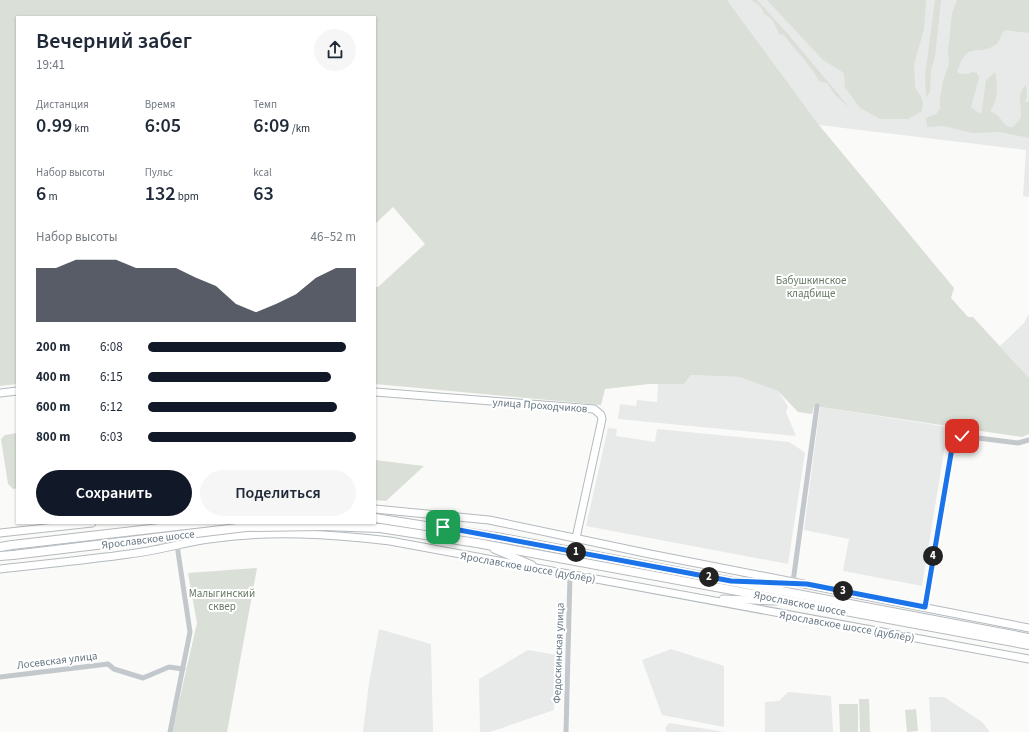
<!DOCTYPE html>
<html lang="ru">
<head>
<meta charset="utf-8">
<style>
	body { margin:0; font-family:"Source Sans 3",sans-serif; background:#f6f6f7; color:#1f2937; height:100vh; display:flex; flex-direction:column; font-size:15px; white-space:nowrap }
	* { box-sizing:border-box; margin:0 }
	p { font-size:13px; color:#747a83 }
	.icon { flex:none; width:22px; height:22px; fill:none; stroke:currentColor; stroke-width:2; stroke-linecap:round; stroke-linejoin:round }
	.map { position:relative; flex:1; overflow:hidden }
	.sheet { position:absolute; left:16px; top:16px; width:360px; height:508px; display:flex; flex-direction:column; background:#fff; border-radius:0px; box-shadow:0 1px 3px #0004 }
	.sheet>* { flex:none }
	.pin { position:absolute; display:grid; place-items:center; width:34px; height:34px; color:#fff; margin:-17px; border-radius:8px; box-shadow:0 2px 6px #0006 }
	.km { position:absolute; width:20px; height:20px; margin:-10px; border-radius:50%; background:#222; color:#fff; font-size:11px; line-height:20px; text-align:center }
	.round { display:grid; place-items:center; flex:none; width:42px; height:42px; border-radius:21px; background:#f6f6f7 }
	.head { display:flex; align-items:center; justify-content:space-between; height:68px; padding:0 20px }
	h1 { font-size:22px; font-weight:600; line-height:30px }
	.stats { display:grid; grid-template-columns:repeat(3,1fr); gap:6px; height:68px; padding:4px 20px }
	.stats div { display:grid; align-content:center }
	.stats b { font-size:20px; font-weight:600 }
	.stats small { font-size:11px; font-weight:400 }
	.stats p { font-size:11px }
	.chart { height:112px; padding:8px 20px }
	.chart p { display:flex; justify-content:space-between }
	.chart svg { width:100%; height:72px; margin-top:4px; fill:#111827; opacity:.7 }
	.action { display:flex; gap:8px; margin-top:auto; padding:8px 20px }
	.action a { flex:1; height:46px; border-radius:24px; background:#111827; color:#fff; font-size:16px; font-weight:600; line-height:46px; text-align:center }
	.action a+a { background:#f6f6f7; color:#1f2937 }
	ul { padding:0 20px; list-style:none; font-size:13px }
	li { display:grid; grid-template-columns:64px 48px 1fr; align-items:center; height:30px }
	li i { height:10px; border-radius:5px; background:#111827 }
	.map>svg:first-child { display:block }
	.built { fill:#e8e9e9 }
	.green { fill:#dadfd7 }
	.lines { fill:none; stroke-linecap:round; stroke-linejoin:round }
	.secondary-casing { stroke:#b3babf; stroke-width:9 }
	.primary-casing { stroke:#b5babe; stroke-width:10 }
	.street { stroke:#c3c8cc; stroke-width:5 }
	.secondary { stroke:#fff; stroke-width:7 }
	.primary { stroke:#fff; stroke-width:8 }
	.primary-bridge-casing { stroke:#b5babe; stroke-width:10; stroke-linecap:butt }
	.primary-bridge { stroke:#fff; stroke-width:8 }
	.route-casing { stroke:#fff; stroke-width:8 }
	.route { stroke:#1a73e8; stroke-width:5 }
	.labels { text-anchor:middle; stroke-width:4; stroke-linejoin:round; paint-order:stroke }
	.park-label { font-size:11px; fill:#687a64; stroke:#fff }
	.street-label { font-size:11px; fill:#657683; stroke:#fff }
</style>
</head>
<body>
<div class="map">
<svg width="1029" height="732" viewBox="0 0 1029 732">
	<rect width="100%" height="100%" fill="#fafaf8"/>
	<g class="built">
		<path d="M727,0H1029V197L1023,196L1026,150L819,125Z"/>
		<path d="M1029,314V378L1000,346L1024,323Z"/>
		<path d="M691,375L739,377L778,391L788,406L786,412L796,436L618,419L620,404L636,406L637,400L657,402L658,384H684Z"/>
		<path d="M820,407L948,427L922,586L843,571L849,539L804,530Z"/>
		<path d="M608,428L617,429L616,436L655,442L657,429L789,442L800,449L805,453L788,564L586,526Z"/>
		<path d="M379,629L431,644L433,732H363L369,683Z"/>
		<path d="M671,649L724,666V727L662,715L642,660Z"/>
		<path d="M528,650L557,655L554,710L490,732H480L479,679Z"/>
		<path d="M788,692L831,696L833,732H765V702L779,701Z"/>
		<path d="M929,697H944L982,722L990,732H931Z"/>
		<path d="M669,723L725,732H667L665,728Z"/>
	</g>
	<g class="green">
		<path d="M0,0H727L819,125L954,288L951,298L968,317H973L1029,378V434L1022,437L814,406L812,414L798,412L778,391L739,377L691,375L684,384H649L605,389L601,405L375,384V287H378L425,244L393,207L375,224V17H17V384L0,386Z"/>
		<path d="M751,0H757L787,33L849,107L836,96L827,83L819,81C810,63 795,51 784,35L779,34C775,26 774,18 764,14C762,5 757,4 751,0Z"/>
		<path d="M767,0H926L924,30L914,64L915,87L921,97L923,103L922,111L908,119H881L860,108L845,87L844,73L823,60Z"/>
		<path d="M935,0H941L935,57L931,69L930,92L926,97L925,77Z"/>
		<path d="M957,0H1029V33L1005,30C1000,34 1000,42 995,45C978,57 967,39 957,72C962,75 966,75 972,72L977,73L979,78L971,107L980,114L982,111L986,80L995,72C998,84 998,101 990,111C992,112 996,114 998,116C1004,122 1003,127 1013,127L1021,118C1022,107 1016,93 1026,85L1027,97L1025,102H1029V138L1000,132L972,133L944,126L927,127L926,118L936,114L940,109V99L943,81L949,64L948,52L952,13Z"/>
		<path d="M17,433V488L13,489L8,484L1,439L5,435Z"/>
		<path d="M375,460L424,466L386,501L375,500Z"/>
		<path d="M257,568L227,732H172L197,623L188,573Z"/>
		<path d="M859,699H869L870,732H860Z"/>
		<path d="M839,704H858V732H840Z"/>
		<path d="M916,709L918,731L907,732L905,710Z"/>
	</g>
	<g class="lines">
		<defs>
			<g id="secondary">
				<path d="M375,392L594,409L601,415L602,419L576,538"/>
				<path d="M0,393L17,391"/>
				<path d="M375,509L489,520L650,554L1029,628"/>
				<path d="M0,533L92,523"/>
				<path d="M494,549L532,565"/>
				<path d="M0,569C43,564 86,560 129,554C156,551 182,543 209,539C269,530 331,534 390,541L1029,659"/>
				<path d="M744,581L779,583"/>
				<path d="M723,599L776,601"/>
			</g>
			<g id="primary">
				<path d="M375,518L502,538L1029,638"/>
				<path d="M324,526L380,528L477,543L1029,645"/>
				<path d="M0,547L12,545"/>
				<path d="M0,556L13,555"/>
			</g>
		</defs>
		<use href="#secondary" class="secondary-casing"/>
		<use href="#primary" class="primary-casing"/>
		<g class="street">
			<path d="M159,548L172,535"/>
			<path d="M793,582L817,406"/>
			<path d="M925,607L953,442L956,437L962,436L1018,443L1029,440"/>
			<path d="M0,677L108,664L114,669L143,678L169,667L183,669"/>
			<path d="M170,732L190,632L177,545L176,524"/>
			<path d="M566,732L570,575"/>
		</g>
		<use href="#secondary" class="secondary"/>
		<use href="#primary" class="primary"/>
		<defs>
			<g id="primary-bridge">
				<path d="M12,545L203,523"/>
				<path d="M13,555L246,527L324,526"/>
			</g>
		</defs>
		<use href="#primary-bridge" class="primary-bridge-casing"/>
		<use href="#primary-bridge" class="primary-bridge"/>
	</g>
	<g class="lines">
		<defs>
			<path id="route" d="M443,527L731,581L807,584L925,607L953,442L956,437L962,436"/>
		</defs>
		<use href="#route" class="route-casing"/>
		<use href="#route" class="route"/>
	</g>
	<g class="labels">
		<g class="park-label">
			<text x="811" y="284">Бабушкинское<tspan x="811" dy="13">кладбище</tspan></text>
			<text x="222" y="597">Малыгинский<tspan x="222" dy="13">сквер</tspan></text>
		</g>
		<g class="street-label">
			<text transform="translate(540 405) rotate(4)" y="4">улица Проходчиков</text>
			<text transform="translate(148 539) rotate(-7)" y="4">Ярославское шоссе</text>
			<text transform="translate(528 567) rotate(10)" y="4">Ярославское шоссе (дублёр)</text>
			<text transform="translate(800 603) rotate(11)" y="4">Ярославское шоссе</text>
			<text transform="translate(847 626) rotate(10)" y="4">Ярославское шоссе (дублёр)</text>
			<text transform="translate(558 653) rotate(-88)" y="4">Федоскинская улица</text>
			<text transform="translate(57 660) rotate(-7)" y="4">Лосевская улица</text>
		</g>
	</g>
</svg>
<div class="pin" style="left:443px;top:527px;background:#1e9e55"><svg class="icon" aria-label="arrive" viewBox="0 0 24 24"><path d="M6 21V4h12l-3 4 3 4H6"/></svg></div>
<div class="pin" style="left:962px;top:436px;background:#d93025"><svg class="icon" aria-label="check" viewBox="0 0 24 24"><path d="M5 12l5 5 9-10"/></svg></div>
<b class="km" style="left:576px;top:552px">1</b>
<b class="km" style="left:709px;top:577px">2</b>
<b class="km" style="left:843px;top:591px">3</b>
<b class="km" style="left:933px;top:556px">4</b>
<section class="sheet">
<div class="head"><div><h1>Вечерний забег</h1><p>19:41</p></div><a class="round"><svg class="icon" aria-label="share" viewBox="0 0 24 24"><path d="M12 15V3M7 8l5-5 5 5M5 13v7h14v-7"/></svg></a></div>
<div class="stats">
<div><p>Дистанция</p><b>0.99<small> km</small></b></div>
<div><p>Время</p><b>6:05</b></div>
<div><p>Темп</p><b>6:09<small> /km</small></b></div>
</div>
<div class="stats">
<div><p>Набор высоты</p><b>6<small> m</small></b></div>
<div><p>Пульс</p><b>132<small> bpm</small></b></div>
<div><p>kcal</p><b>63</b></div>
</div>
<div class="chart"><p><span>Набор высоты</span>46–52 m</p>
<svg viewBox="0 0 160 44" preserveAspectRatio="none"><path d="M0 44V11L10 11L20 6L30 6L40 6L50 11L60 11L70 11L80 17L90 22L100 33L110 38L120 33L130 27L140 17L150 11L160 11V44z"/></svg>
</div>
<ul>
<li><b>200 m</b>6:08<i style="width:95%"></i></li>
<li><b>400 m</b>6:15<i style="width:88%"></i></li>
<li><b>600 m</b>6:12<i style="width:91%"></i></li>
<li><b>800 m</b>6:03<i style="width:100%"></i></li>
</ul>
<div class="action"><a>Сохранить</a><a>Поделиться</a></div>
</section>
</div>
</body>
</html>
